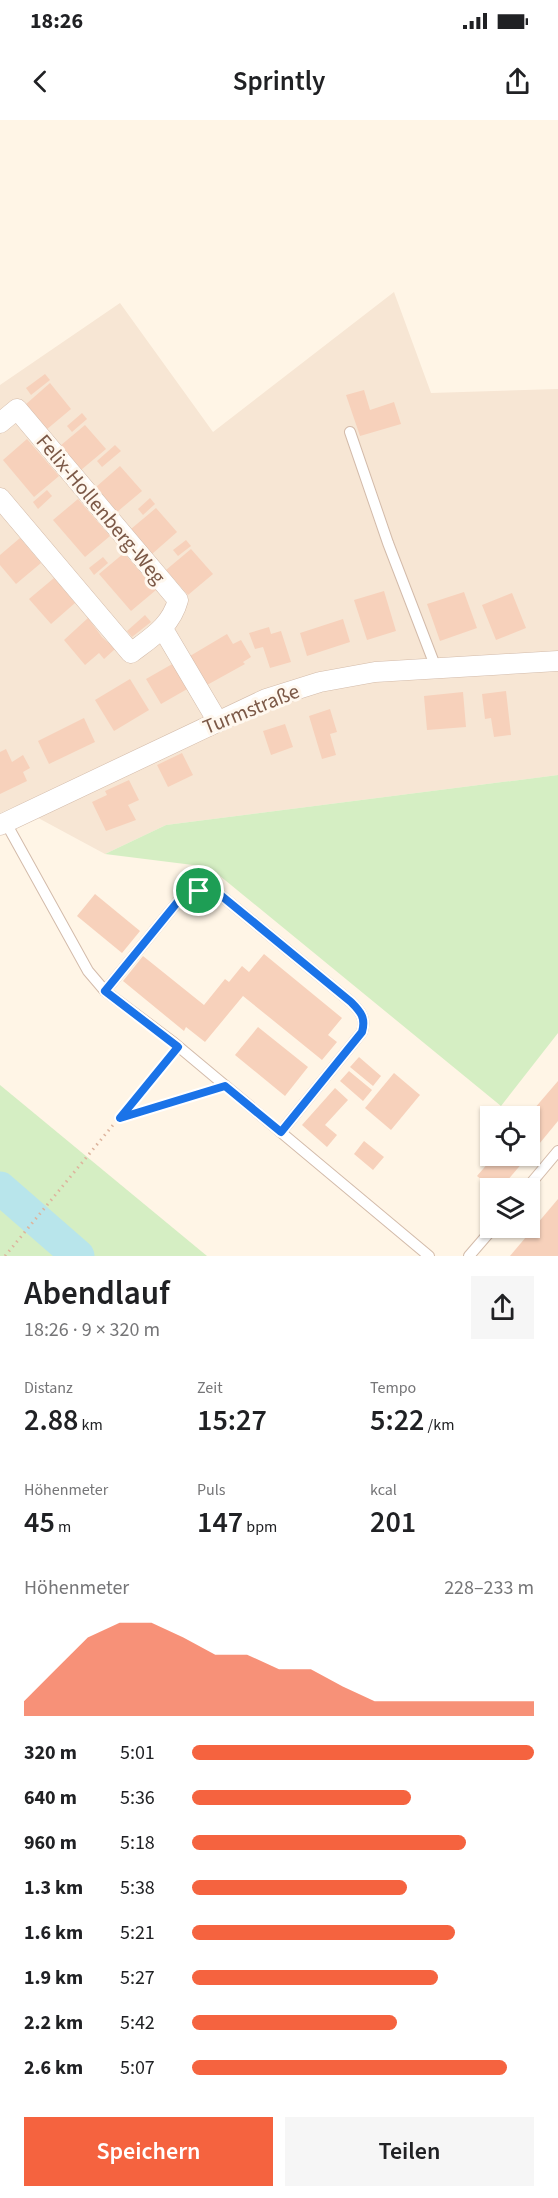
<!DOCTYPE html>
<html lang="de">
<head>
<meta charset="utf-8">
<style>
	body { margin:0; font-family:"Source Sans 3",sans-serif; background:#f6f6f6; color:#202124; height:100vh; display:flex; flex-direction:column; font-size:22px; white-space:nowrap }
	* { box-sizing:border-box; margin:0 }
	p { font-size:20px; color:#757577 }
	.icon { flex:none; width:33px; height:33px; fill:none; stroke:currentColor; stroke-width:2; stroke-linecap:round; stroke-linejoin:round }
	.map { position:relative; height:1136px; overflow:hidden }
	.details { display:flex; flex-direction:column; background:#fff; flex:1 }
	.details>* { flex:none }
	.tools { position:absolute; left:480px; top:986px; display:grid; gap:12px }
	.tools a { display:grid; place-items:center; width:60px; height:60px; border-radius:0px; background:#fff; box-shadow:0 2px 4px #0004; font-size:30px }
	.pin { position:absolute; display:grid; place-items:center; width:51px; height:51px; color:#fff; margin:-26px; border:3px solid #fff; border-radius:50%; box-shadow:0 2px 6px #0007 }
	.round { display:grid; place-items:center; flex:none; width:63px; height:63px; border-radius:0px; background:#f6f6f6 }
	.headline { display:flex; align-items:center; justify-content:space-between; height:102px; padding:0 24px }
	h1 { font-size:33px; font-weight:600; line-height:45px }
	.figures { display:grid; grid-template-columns:repeat(3,1fr); gap:9px; height:102px; padding:6px 24px }
	.figures div { display:grid; align-content:center }
	.figures b { font-size:30px; font-weight:600 }
	.figures small { font-size:16px; font-weight:400 }
	.figures p { font-size:16px }
	.chart { height:168px; padding:12px 24px }
	.chart p { display:flex; justify-content:space-between }
	.chart svg { width:100%; height:108px; margin-top:6px; fill:#f5633f; opacity:.7 }
	.primary-button { display:flex; gap:12px; margin-top:auto; padding:12px 24px }
	.primary-button a { flex:1; height:69px; border-radius:0px; background:#f5633f; color:#fff; font-size:24px; font-weight:600; line-height:69px; text-align:center }
	.primary-button a+a { background:#f6f6f6; color:#202124 }
	ul { padding:0 24px; list-style:none; font-size:20px }
	li { display:grid; grid-template-columns:96px 72px 1fr; align-items:center; height:45px }
	li i { height:15px; border-radius:8px; background:#f5633f }
	.status { display:flex; justify-content:space-between; align-items:center; height:42px; padding:0 30px; background:#fff; direction:ltr }
	.status svg { height:16px; fill:currentColor }
	header { display:flex; justify-content:space-between; align-items:center; height:78px; padding:0 24px; background:#fff; font-size:27px; font-weight:600 }
	.map>svg:first-child { display:block }
	.residential { fill:#f7e6d4 }
	.green { fill:#d5eec3 }
	.lines { fill:none; stroke-linecap:round; stroke-linejoin:round }
	.river { stroke:#b8e5eb; stroke-width:33 }
	.building { fill:#f7d1bb }
	.service-casing { stroke:#d3bbaa; stroke-width:12 }
	.minor-casing { stroke:#d3bbaa; stroke-width:21 }
	.path { stroke:#ddb49d; stroke-width:3; stroke-dasharray:1.5 4.5; stroke-linecap:butt }
	.service { stroke:#fff; stroke-width:10 }
	.minor { stroke:#fff; stroke-width:20 }
	.route-casing { stroke:#fff; stroke-width:12 }
	.route { stroke:#1a73e8; stroke-width:8 }
	.labels { text-anchor:middle; stroke-width:6; stroke-linejoin:round; paint-order:stroke }
	.street-label { font-size:21px; fill:#7c5947; stroke:#fff8ef }
</style>
</head>
<body>
<div class="status"><b>18:26</b><svg viewBox="0 0 49 12"><path d="M0 12V9h3v3zM5 12V6h3v6zM10 12V3h3v9zM15 12V0h3v12zM26 1h20v11H26zM47 4h2v5h-2z"/></svg></div>
<header><svg class="icon" aria-label="back" viewBox="0 0 24 24"><path d="M15 5l-7 7 7 7"/></svg>Sprintly<svg class="icon" aria-label="share" viewBox="0 0 24 24"><path d="M12 15V3M7 8l5-5 5 5M5 13v7h14v-7"/></svg></header>
<div class="map">
<svg width="558" height="1136" viewBox="0 0 558 1136">
	<rect width="100%" height="100%" fill="#fff5e6"/>
	<path class="residential" d="M394,172L431,273L558,269V655L166,705L105,734L16,686L0,693V265L120,183L213,312Z"/>
	<g class="green">
		<path d="M558,655V913L501,986L209,747L105,734L166,705Z"/>
		<path d="M0,965L207,1136H0Z"/>
	</g>
	<g class="lines">
		<path class="river" d="M0,1068L78,1136"/>
	</g>
	<g class="building">
		<path d="M45,254L50,260L31,275L26,268Z"/>
		<path d="M50,263L71,289L46,310L25,285Z"/>
		<path d="M364,270L370,290L394,282L401,304L360,316L346,275Z"/>
		<path d="M82,293L87,299L72,312L67,306Z"/>
		<path d="M85,305L106,329L81,350L60,326Z"/>
		<path d="M27,319L59,356L34,377L3,340Z"/>
		<path d="M115,325L121,331L102,347L97,341Z"/>
		<path d="M120,346L142,371L117,392L96,367Z"/>
		<path d="M47,370L52,376L38,389L33,382Z"/>
		<path d="M150,378L155,384L143,395L138,389Z"/>
		<path d="M78,379L110,416L85,437L53,400Z"/>
		<path d="M156,388L177,412L152,434L131,409Z"/>
		<path d="M20,418L41,443L16,464L0,445V435Z"/>
		<path d="M186,420L191,426L178,436L173,430Z"/>
		<path d="M191,429L213,454L188,475L166,450Z"/>
		<path d="M124,433L156,470L131,491L99,454Z"/>
		<path d="M103,437L108,443L94,455L89,448Z"/>
		<path d="M54,458L75,483L51,504L29,479Z"/>
		<path d="M384,471L396,511L367,520L354,480Z"/>
		<path d="M464,472L477,508L440,521L427,484Z"/>
		<path d="M512,473L526,508L496,520L482,485Z"/>
		<path d="M145,495L151,502L132,517L127,511Z"/>
		<path d="M88,498L102,517L115,529L104,539L99,533L85,545L64,520Z"/>
		<path d="M343,499L350,522L307,536L300,513Z"/>
		<path d="M269,507L271,514L281,511L291,542L270,548L263,527L255,529L249,513Z"/>
		<path d="M227,514L233,524L241,520L251,537L243,542L245,544L207,565L190,536Z"/>
		<path d="M174,543L189,568L161,584L146,559Z"/>
		<path d="M130,559L149,590L114,611L95,580Z"/>
		<path d="M506,571L511,615L494,617L491,598L485,599L482,574Z"/>
		<path d="M463,572L466,607L427,610L424,576Z"/>
		<path d="M330,589L337,612L330,614L336,635L322,639L309,596Z"/>
		<path d="M84,598L95,622L49,644L38,621Z"/>
		<path d="M285,604L293,627L271,635L263,611Z"/>
		<path d="M6,629L12,642L23,635L30,648L23,652L27,661L0,674V632Z"/>
		<path d="M182,633L193,655L168,667L157,645Z"/>
		<path d="M129,660L139,680L128,685L136,700L106,711L92,682L107,675L105,671Z"/>
		<path d="M95,774L140,811L122,833L77,796Z"/>
		<path d="M264,834L342,898L328,915L337,922L322,940L243,876L205,922L186,907L184,911L123,861L143,836L204,885L225,859L229,862L242,846L249,852Z"/>
		<path d="M258,907L308,947L285,976L235,935Z"/>
		<path d="M359,937L381,956L373,966L350,947Z"/>
		<path d="M349,951L372,970L363,981L340,961Z"/>
		<path d="M394,953L420,975L391,1010L365,988Z"/>
		<path d="M558,961V1001L530,1035L528,996Z"/>
		<path d="M335,968L348,980L325,1005L337,1015L327,1027L302,1005Z"/>
		<path d="M364,1021L384,1037L373,1050L354,1034Z"/>
		<path d="M495,1035H529L501,1068H492L477,1056Z"/>
		<path d="M558,1079V1136H510Z"/>
	</g>
	<g class="lines">
		<defs>
			<g id="service">
				<path d="M350,312L388,423L436,548"/>
				<path d="M6,703L88,851L105,871L173,922L429,1136"/>
				<path d="M105,871L180,779C191,771 205,770 218,773L351,882C361,892 366,898 362,912L281,1012"/>
				<path d="M527,1068L558,1031"/>
				<path d="M469,1136L494,1107"/>
			</g>
			<g id="minor">
				<path d="M0,303L17,289L178,480C171,506 152,517 131,533L0,378"/>
				<path d="M163,509L218,602"/>
				<path d="M0,705L266,579L320,562L375,552L558,541"/>
			</g>
		</defs>
		<use href="#service" class="service-casing"/>
		<use href="#minor" class="minor-casing"/>
		<g class="path">
			<path d="M122,998L210,971"/>
			<path d="M5,1136L170,936"/>
		</g>
		<use href="#service" class="service"/>
		<use href="#minor" class="minor"/>
	</g>
	<g class="lines">
		<defs>
			<path id="route" d="M199,771L218,773L351,882C361,892 366,898 362,912L281,1012L225,966L120,998L178,927L105,871L180,779L186,775Z"/>
		</defs>
		<use href="#route" class="route-casing"/>
		<use href="#route" class="route"/>
	</g>
	<g class="labels">
		<g class="street-label">
			<text transform="translate(101 389) rotate(50)" y="7">Felix-Hollenberg-Weg</text>
			<text transform="translate(251 589) rotate(-22)" y="7">Turmstraße</text>
		</g>
	</g>
</svg>
<div class="tools">
<a><svg class="icon" aria-label="locate" viewBox="0 0 24 24"><circle cx="12" cy="12" r="6"/><path d="M12 2v4M12 18v4M2 12h4M18 12h4"/></svg></a>
<a><svg class="icon" aria-label="layers" viewBox="0 0 24 24"><path d="M12 4l9 5-9 5-9-5zM3 14l9 5 9-5"/></svg></a>
</div>
<div class="pin" style="left:199px;top:771px;background:#1e9e55"><svg class="icon" aria-label="arrive" viewBox="0 0 24 24"><path d="M6 21V4h12l-3 4 3 4H6"/></svg></div>
</div>
<section class="details">
<div class="headline"><div><h1>Abendlauf</h1><p>18:26 · 9 × 320 m</p></div><a class="round"><svg class="icon" aria-label="share" viewBox="0 0 24 24"><path d="M12 15V3M7 8l5-5 5 5M5 13v7h14v-7"/></svg></a></div>
<div class="figures">
<div><p>Distanz</p><b>2.88<small> km</small></b></div>
<div><p>Zeit</p><b>15:27</b></div>
<div><p>Tempo</p><b>5:22<small> /km</small></b></div>
</div>
<div class="figures">
<div><p>Höhenmeter</p><b>45<small> m</small></b></div>
<div><p>Puls</p><b>147<small> bpm</small></b></div>
<div><p>kcal</p><b>201</b></div>
</div>
<div class="chart"><p><span>Höhenmeter</span>228–233 m</p>
<svg viewBox="0 0 160 44" preserveAspectRatio="none"><path d="M0 44V38L10 25L20 12L30 6L40 6L50 12L60 19L70 19L80 25L90 25L100 32L110 38L120 38L130 38L140 38L150 38L160 38V44z"/></svg>
</div>
<ul>
<li><b>320 m</b>5:01<i style="width:100%"></i></li>
<li><b>640 m</b>5:36<i style="width:64%"></i></li>
<li><b>960 m</b>5:18<i style="width:80%"></i></li>
<li><b>1.3 km</b>5:38<i style="width:63%"></i></li>
<li><b>1.6 km</b>5:21<i style="width:77%"></i></li>
<li><b>1.9 km</b>5:27<i style="width:72%"></i></li>
<li><b>2.2 km</b>5:42<i style="width:60%"></i></li>
<li><b>2.6 km</b>5:07<i style="width:92%"></i></li>
</ul>
<div class="primary-button"><a>Speichern</a><a>Teilen</a></div>
</section>
</body>
</html>
